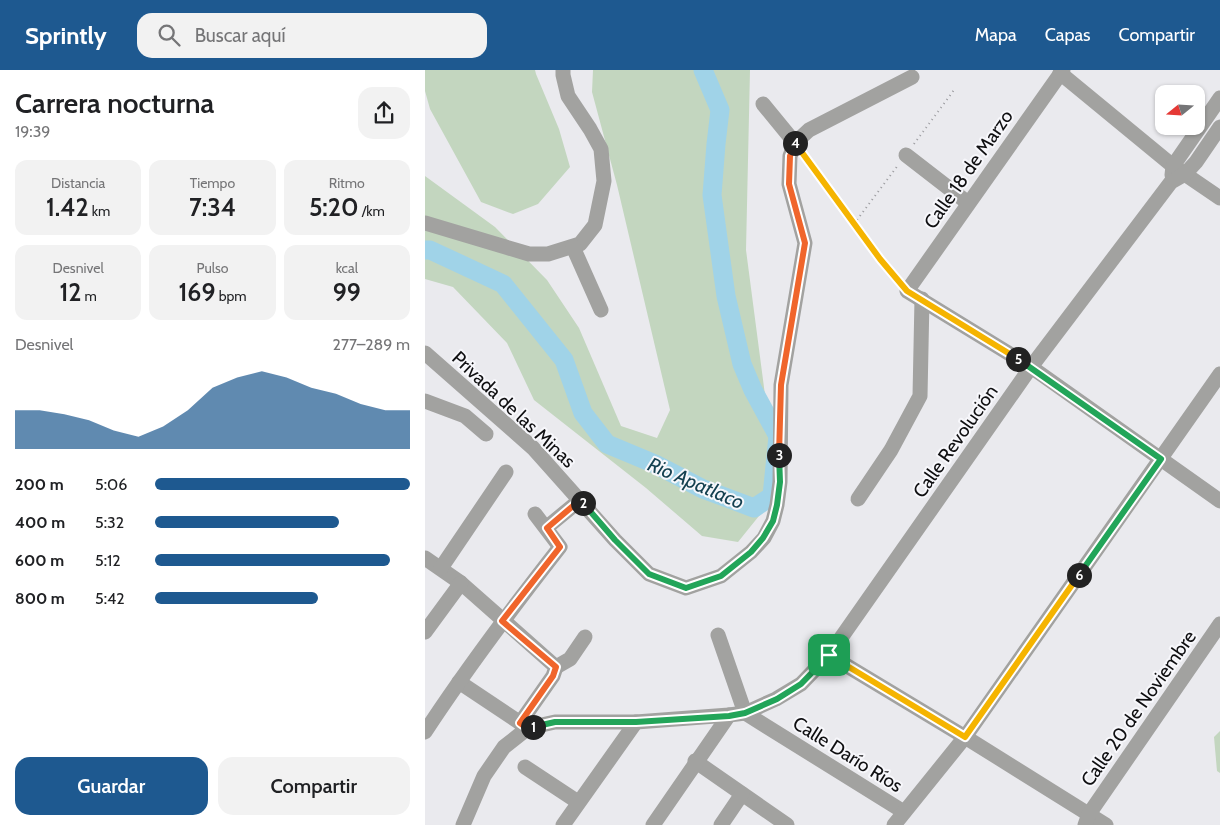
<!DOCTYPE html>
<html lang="es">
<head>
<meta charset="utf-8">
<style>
	body { margin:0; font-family:Cabin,sans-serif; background:#f2f2f2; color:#202124; height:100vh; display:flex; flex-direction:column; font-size:19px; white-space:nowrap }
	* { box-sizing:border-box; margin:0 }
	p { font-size:16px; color:#757577 }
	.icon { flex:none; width:28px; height:28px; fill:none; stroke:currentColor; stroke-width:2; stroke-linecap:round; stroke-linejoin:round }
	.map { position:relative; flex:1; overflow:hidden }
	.sheet { display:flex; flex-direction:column; background:#fff; width:425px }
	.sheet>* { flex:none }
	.needle { width:32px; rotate:252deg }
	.tools { position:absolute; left:730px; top:15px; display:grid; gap:10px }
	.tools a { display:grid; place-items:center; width:50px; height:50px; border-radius:10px; background:#fff; box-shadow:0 1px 4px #0004; font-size:25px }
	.pin { position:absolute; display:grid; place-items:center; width:42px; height:42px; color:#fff; margin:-21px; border-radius:10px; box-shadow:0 2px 8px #0006 }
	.km { position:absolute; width:25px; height:25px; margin:-12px; border-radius:50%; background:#222; color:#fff; font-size:14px; line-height:25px; text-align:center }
	.round { display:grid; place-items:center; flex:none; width:52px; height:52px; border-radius:15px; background:#f2f2f2 }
	.summary { display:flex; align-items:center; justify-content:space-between; height:85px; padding:0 15px }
	h1 { font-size:28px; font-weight:600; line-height:38px }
	.metrics { display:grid; grid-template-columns:repeat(3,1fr); gap:8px; height:85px; padding:5px 15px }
	.metrics div { display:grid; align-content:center; border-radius:12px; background:#f2f2f2; text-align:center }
	.metrics b { font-size:25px; font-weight:600 }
	.metrics small { font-size:14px; font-weight:400 }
	.metrics p { font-size:14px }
	.chart { height:140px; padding:10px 15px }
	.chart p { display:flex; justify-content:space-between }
	.chart svg { width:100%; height:90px; margin-top:5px; fill:#1e5990; opacity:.7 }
	.action { display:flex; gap:10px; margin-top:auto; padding:10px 15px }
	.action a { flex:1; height:58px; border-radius:15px; background:#1e5990; color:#fff; font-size:20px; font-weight:600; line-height:58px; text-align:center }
	.action a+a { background:#f2f2f2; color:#202124 }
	ul { padding:0 15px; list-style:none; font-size:16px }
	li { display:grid; grid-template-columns:80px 60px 1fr; align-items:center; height:38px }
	li i { height:12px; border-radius:6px; background:#1e5990 }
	header { display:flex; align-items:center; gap:30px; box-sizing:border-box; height:70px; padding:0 25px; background:#1e5990; color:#fff }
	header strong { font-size:24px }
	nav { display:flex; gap:28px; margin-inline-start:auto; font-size:18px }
	.search { width:350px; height:45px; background:#f2f2f2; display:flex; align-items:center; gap:12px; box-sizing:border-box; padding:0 18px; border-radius:15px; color:#757577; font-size:19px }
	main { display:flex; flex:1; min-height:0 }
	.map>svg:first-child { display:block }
	.green { fill:#c3d6bf }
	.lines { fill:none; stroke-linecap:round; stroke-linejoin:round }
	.river { stroke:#a0d3e8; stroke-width:19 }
	.path { stroke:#98989c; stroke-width:2; stroke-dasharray:1 4; stroke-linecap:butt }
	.minor { stroke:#a2a2a0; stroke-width:15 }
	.split-1-casing { stroke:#fff; stroke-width:10 }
	.split-2-casing { stroke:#fff; stroke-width:10 }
	.split-3-casing { stroke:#fff; stroke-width:10 }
	.split-4-casing { stroke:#fff; stroke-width:10 }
	.split-5-casing { stroke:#fff; stroke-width:10 }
	.split-6-casing { stroke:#fff; stroke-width:10 }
	.split-7-casing { stroke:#fff; stroke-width:10 }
	.split-1 { stroke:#22a559; stroke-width:6 }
	.split-2 { stroke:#f0652b; stroke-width:6 }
	.split-3 { stroke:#22a559; stroke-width:6 }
	.split-4 { stroke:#f0652b; stroke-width:6 }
	.split-5 { stroke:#f5b400; stroke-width:6 }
	.split-6 { stroke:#22a559; stroke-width:6 }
	.split-7 { stroke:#f5b400; stroke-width:6 }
	.labels { text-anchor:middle; stroke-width:4; stroke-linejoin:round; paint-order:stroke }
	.street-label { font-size:19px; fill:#0f0f11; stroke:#f7f7fb }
	.water-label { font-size:20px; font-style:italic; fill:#144050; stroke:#f7f7fb }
</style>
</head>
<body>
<header>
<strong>Sprintly</strong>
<div class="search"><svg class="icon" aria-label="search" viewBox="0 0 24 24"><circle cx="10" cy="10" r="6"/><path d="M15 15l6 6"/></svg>Buscar aquí</div>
<nav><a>Mapa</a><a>Capas</a><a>Compartir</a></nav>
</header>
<main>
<section class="sheet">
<div class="summary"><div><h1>Carrera nocturna</h1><p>19:39</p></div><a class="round"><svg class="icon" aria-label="share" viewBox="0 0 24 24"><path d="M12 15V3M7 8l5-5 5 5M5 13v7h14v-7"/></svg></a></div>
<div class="metrics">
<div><p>Distancia</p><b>1.42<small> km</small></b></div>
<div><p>Tiempo</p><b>7:34</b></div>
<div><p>Ritmo</p><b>5:20<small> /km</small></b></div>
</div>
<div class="metrics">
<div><p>Desnivel</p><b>12<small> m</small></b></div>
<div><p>Pulso</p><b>169<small> bpm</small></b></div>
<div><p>kcal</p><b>99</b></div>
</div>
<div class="chart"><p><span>Desnivel</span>277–289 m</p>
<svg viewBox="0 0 160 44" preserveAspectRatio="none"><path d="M0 44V25L10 25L20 27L30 30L40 35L50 38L60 33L70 25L80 14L90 9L100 6L110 9L120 14L130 17L140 22L150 25L160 25V44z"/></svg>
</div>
<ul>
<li><b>200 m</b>5:06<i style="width:100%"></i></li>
<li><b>400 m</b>5:32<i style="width:72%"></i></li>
<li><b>600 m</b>5:12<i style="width:92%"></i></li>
<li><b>800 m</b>5:42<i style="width:64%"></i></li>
</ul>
<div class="action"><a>Guardar</a><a>Compartir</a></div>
</section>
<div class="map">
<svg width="795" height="755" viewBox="0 0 795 755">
	<rect width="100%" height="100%" fill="#eaeaee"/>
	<g class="green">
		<path d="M0,0H110L111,4L134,59L145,97L113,134L88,144L56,132L5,39L0,21Z"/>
		<path d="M168,0H325L321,180L340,325L345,378L338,441L313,472L277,466L221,418L109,330L82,273L28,217L0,209V106L70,157L122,210L154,258L196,356L232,368L245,340L192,115L167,22Z"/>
		<path d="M795,661V703L792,701L789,667Z"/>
	</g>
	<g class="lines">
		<path class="river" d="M0,180H5L78,214L139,290L158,343L182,374L230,394L278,419L329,438L347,426L353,366L328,320L317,294L301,226L287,125L291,74L295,40L278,0"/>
		<g class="path">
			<path d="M489,74L529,20"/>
			<path d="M379,85L455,189L474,211"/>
			<path d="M429,154L474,94"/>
		</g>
		<g class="minor">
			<path d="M638,0L482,221L606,297L795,431"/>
			<path d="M635,3L748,96L795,128"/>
			<path d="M338,34L370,73"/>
			<path d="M481,85L543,133"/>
			<path d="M747,105L748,96L795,28"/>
			<path d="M0,153L104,184H123L155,174L170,155L179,111L176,79L165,59L143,26L138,5V0"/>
			<path d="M148,177L176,240"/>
			<path d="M0,283L108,378L190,470L224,504L261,518L296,506L326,482L339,468L348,451L352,435L355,412L356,315L380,173L364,114L365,86L370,73L384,60L487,7"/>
			<path d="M0,331L40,346L61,364"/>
			<path d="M433,429L466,380L495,326L497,229"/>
			<path d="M121,458L155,430"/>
			<path d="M0,488L36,513L131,597L128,606L95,653"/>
			<path d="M16,498L81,402"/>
			<path d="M0,562L36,513"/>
			<path d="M293,565L320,643L479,742"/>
			<path d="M404,585L540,667L681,755"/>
			<path d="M131,597L145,589L160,567"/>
			<path d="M34,612L103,658"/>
			<path d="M0,662C42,598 88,537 135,477L110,444"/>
			<path d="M270,691L362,755"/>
			<path d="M100,697L153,732"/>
			<path d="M38,755L59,706L79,677L103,658L130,652H211L304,645L320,643L351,629L376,614L404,585L606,297L746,112L760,104L771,92L795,57"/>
			<path d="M138,755L211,652"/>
			<path d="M228,755L304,645"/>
			<path d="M296,755L317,724"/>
			<path d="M469,755L540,667L795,304"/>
			<path d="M660,755L664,744L795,554"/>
		</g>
	</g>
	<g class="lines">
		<defs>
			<path id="split-1" d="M108,657L130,652H211L304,646L320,643L352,629L376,614L404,585"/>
			<path id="split-2" d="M108,657L102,658L95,653L128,606L131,597L77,551L135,477L122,458L155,430L158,433"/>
			<path id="split-3" d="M158,433L190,470L224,504L261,518L296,506L326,482L338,468L348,451L352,435L355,412L354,385"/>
			<path id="split-4" d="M354,385L356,315L380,173L364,114L365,86L370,73"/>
			<path id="split-5" d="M370,73L455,189L482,221L593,289"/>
			<path id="split-6" d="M593,289L736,389L654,505"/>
			<path id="split-7" d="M404,585L540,667L654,505"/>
		</defs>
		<use href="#split-1" class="split-1-casing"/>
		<use href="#split-2" class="split-2-casing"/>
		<use href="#split-3" class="split-3-casing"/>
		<use href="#split-4" class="split-4-casing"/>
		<use href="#split-5" class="split-5-casing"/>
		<use href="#split-6" class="split-6-casing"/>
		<use href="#split-7" class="split-7-casing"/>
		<use href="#split-1" class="split-1"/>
		<use href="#split-2" class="split-2"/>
		<use href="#split-3" class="split-3"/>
		<use href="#split-4" class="split-4"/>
		<use href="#split-5" class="split-5"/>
		<use href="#split-6" class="split-6"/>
		<use href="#split-7" class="split-7"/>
	</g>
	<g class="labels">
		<g class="street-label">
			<text transform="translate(543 99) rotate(-55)" y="7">Calle 18 de Marzo</text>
			<text transform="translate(89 339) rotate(43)" y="7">Privada de las Minas</text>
			<text transform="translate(530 371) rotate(-55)" y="7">Calle Revolución</text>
			<text transform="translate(713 638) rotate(-55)" y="7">Calle 20 de Noviembre</text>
			<text transform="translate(423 684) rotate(32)" y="7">Calle Darío Ríos</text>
		</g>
		<g class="water-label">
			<text transform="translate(271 413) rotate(23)" y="7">Rio Apatlaco</text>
		</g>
	</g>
</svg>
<div class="tools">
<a><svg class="needle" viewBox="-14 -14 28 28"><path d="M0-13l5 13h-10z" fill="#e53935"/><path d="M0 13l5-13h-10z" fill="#757577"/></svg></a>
</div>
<div class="pin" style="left:404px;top:585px;background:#1e9e55"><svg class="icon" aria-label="arrive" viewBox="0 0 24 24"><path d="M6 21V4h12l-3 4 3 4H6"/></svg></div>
<b class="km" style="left:108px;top:657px">1</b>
<b class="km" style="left:158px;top:433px">2</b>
<b class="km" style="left:354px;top:385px">3</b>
<b class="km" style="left:370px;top:73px">4</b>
<b class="km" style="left:593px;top:289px">5</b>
<b class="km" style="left:654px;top:505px">6</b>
</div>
</main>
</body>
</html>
